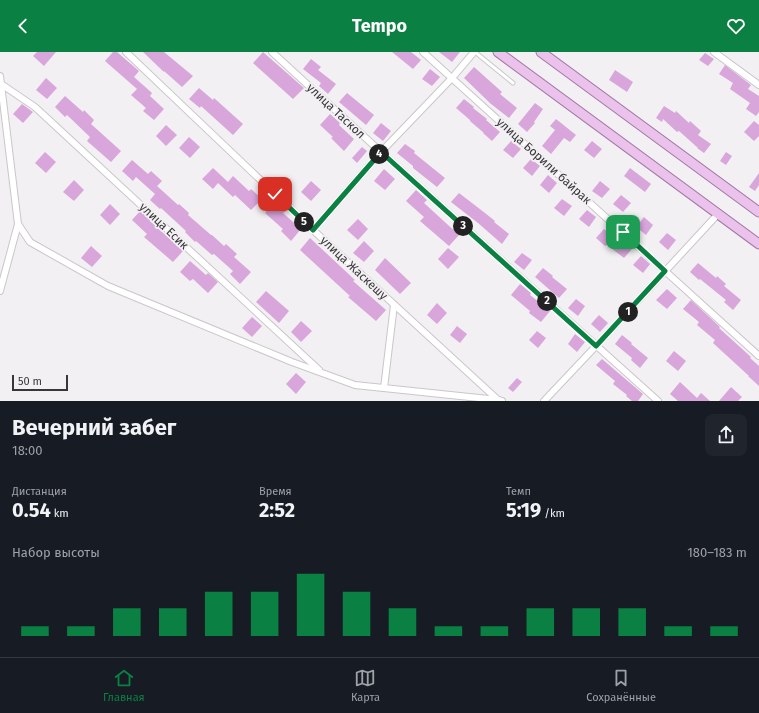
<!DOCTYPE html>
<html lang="ru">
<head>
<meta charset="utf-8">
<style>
	body { margin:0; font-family:"Fira Sans",sans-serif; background:#20242c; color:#f1f3f6; height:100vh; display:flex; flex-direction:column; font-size:15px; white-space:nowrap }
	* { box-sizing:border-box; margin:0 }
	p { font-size:13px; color:#9ea1a6 }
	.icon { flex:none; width:22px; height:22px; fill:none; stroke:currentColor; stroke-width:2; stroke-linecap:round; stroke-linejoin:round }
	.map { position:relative; height:349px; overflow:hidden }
	.side { display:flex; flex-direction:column; background:#171b24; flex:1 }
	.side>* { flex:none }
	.scale { position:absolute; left:12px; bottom:10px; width:56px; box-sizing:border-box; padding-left:4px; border:2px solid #383738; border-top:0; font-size:11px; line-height:14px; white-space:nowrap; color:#383738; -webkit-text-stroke:3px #f3f0f3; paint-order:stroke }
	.pin { position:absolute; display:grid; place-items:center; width:34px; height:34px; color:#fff; margin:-17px; border-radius:8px; box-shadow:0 2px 6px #0006 }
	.km { position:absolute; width:20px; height:20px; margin:-10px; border-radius:50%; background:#222; color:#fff; font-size:11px; line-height:20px; text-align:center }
	.round { display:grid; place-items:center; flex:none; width:42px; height:42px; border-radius:8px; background:#20242c }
	.headline { display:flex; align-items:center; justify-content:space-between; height:68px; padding:0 12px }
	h1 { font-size:22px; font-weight:700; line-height:30px }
	.stats { display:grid; grid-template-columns:repeat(3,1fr); gap:6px; height:68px; padding:4px 12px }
	.stats div { display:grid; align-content:center }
	.stats b { font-size:20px; font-weight:700 }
	.stats small { font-size:11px; font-weight:400 }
	.stats p { font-size:11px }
	.chart { height:112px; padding:8px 12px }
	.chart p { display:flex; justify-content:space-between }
	.chart svg { width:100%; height:72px; margin-top:4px; stroke:#0b8043; stroke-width:6 }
	header { display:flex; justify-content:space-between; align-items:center; height:52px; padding:0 12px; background:#0b8043; color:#fff; font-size:18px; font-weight:700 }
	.tabs { display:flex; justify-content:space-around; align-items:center; height:56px; border-top:1px solid #363941; background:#171b24; font-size:11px; color:#9ea1a6 }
	.tabs a { display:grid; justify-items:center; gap:2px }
	.tabs .selected { color:#0b8043 }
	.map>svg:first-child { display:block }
	.building { fill:#d8a6db }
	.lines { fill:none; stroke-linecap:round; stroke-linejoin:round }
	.service-casing { stroke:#cac7ca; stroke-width:5 }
	.minor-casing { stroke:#cac7ca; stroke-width:8 }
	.primary-casing { stroke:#a377a5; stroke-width:11 }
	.service { stroke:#fff; stroke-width:3 }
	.minor { stroke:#fff; stroke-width:6 }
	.primary { stroke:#eac2ec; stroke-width:9 }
	.route-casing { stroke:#fff; stroke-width:8 }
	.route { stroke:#0b8043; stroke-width:5 }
	.labels { text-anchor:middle; stroke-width:3.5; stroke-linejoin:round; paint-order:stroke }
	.street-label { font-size:12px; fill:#383738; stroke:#f3f0f3 }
</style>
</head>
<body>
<header><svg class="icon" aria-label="back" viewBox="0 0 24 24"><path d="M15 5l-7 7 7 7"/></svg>Tempo<svg class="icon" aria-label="heart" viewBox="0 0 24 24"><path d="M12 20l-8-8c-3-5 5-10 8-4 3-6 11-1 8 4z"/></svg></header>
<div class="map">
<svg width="759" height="349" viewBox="0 0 759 349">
	<rect width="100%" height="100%" fill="#f3f0f3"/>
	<g class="building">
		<path d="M37,0H56L44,14L33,4Z"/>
		<path d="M113,0H117L139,19L134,25L152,41L150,44L164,57L154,68L143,59L146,56L131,43L137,37L105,9Z"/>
		<path d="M143,0H164L193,24L182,35L164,19V20Z"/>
		<path d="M263,0L304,36L293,47L253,11Z"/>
		<path d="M392,0H411L421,8L413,17Z"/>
		<path d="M439,0H460L452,10Z"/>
		<path d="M705,1L714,7L708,14L699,8Z"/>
		<path d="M311,7L321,15L318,18L336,32L328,42L319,34L321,31L303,17Z"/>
		<path d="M725,13L751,33L748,37L759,44V60L756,64L746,57L750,51L730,37L733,31L719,22Z"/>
		<path d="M474,15L502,40L500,42L517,56L509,66L491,52L464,26Z"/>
		<path d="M430,17L440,25L432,34L422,27Z"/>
		<path d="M615,18L633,30L627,40L609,28Z"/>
		<path d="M46,26L57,36L47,47L36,38Z"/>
		<path d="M199,36L213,48L214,46L243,72L233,83L201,54L200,56L189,47Z"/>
		<path d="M347,41L374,63L366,73L339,50Z"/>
		<path d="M65,44L83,60L84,58L94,68L91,72L121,99L111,110L87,89L90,85L67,63L65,65L55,55Z"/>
		<path d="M464,47L474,55L473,56L487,67L486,68L500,80L492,89L483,81H484L470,69V68L456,56Z"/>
		<path d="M535,51L543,57L534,70L535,71L527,80L518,72Z"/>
		<path d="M22,52L33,60L23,71L13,62Z"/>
		<path d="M664,54L675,61L676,59L689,71L690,69L701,79L698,83L711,92L704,101L697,96H698L679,79L677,80L663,67L662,70L656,66Z"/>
		<path d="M330,62L340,71L339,73L354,87L344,99L331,86L333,85L320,73Z"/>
		<path d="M556,67L576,83L570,90L564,86L551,102L542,94L555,78L550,74Z"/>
		<path d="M754,69L759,73V84L754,89L744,80Z"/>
		<path d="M381,71L391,79L383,89L373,81Z"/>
		<path d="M166,73L177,83L166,94L156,84Z"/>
		<path d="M189,85L200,95L190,106L179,96Z"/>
		<path d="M511,89L521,97L513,106L503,98Z"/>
		<path d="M592,89L602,97L594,106L584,98Z"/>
		<path d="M405,92L415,99L414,101L445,126L437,135L413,116V114L397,101Z"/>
		<path d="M362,95L367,99L357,111L352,106Z"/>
		<path d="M45,100L56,110L46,121L35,111Z"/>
		<path d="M726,100L732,104L726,113L720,109Z"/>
		<path d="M531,107L540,114L532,124L523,116Z"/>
		<path d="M132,108L148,122L151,119L162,129L157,134L178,153L179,152L189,161L188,163L211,183H212L224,194L226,192L237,202L234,205L251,220L240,232L230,222L233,219L214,202L212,203L196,189L195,190L185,180L186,179L161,156L160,157L150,148L155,142L136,125L133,129L122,119Z"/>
		<path d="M213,116L228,130L233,124L249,139L251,137L262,147L251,158L235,143L233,145L218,131L213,137L202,127Z"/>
		<path d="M630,116L651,132L645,140L624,124Z"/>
		<path d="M384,117L395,127L385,138L374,129Z"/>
		<path d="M759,121V133L755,139L749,135Z"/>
		<path d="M548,123L557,131L549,141L540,133Z"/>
		<path d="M74,128L84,138L74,149L63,140Z"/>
		<path d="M311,129L321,138L311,149L301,140Z"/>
		<path d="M600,129L610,137L602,146L592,139Z"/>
		<path d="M416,138L427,148L424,151L459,183L449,194L420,169L424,165L406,149Z"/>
		<path d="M459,141L485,161L495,169L494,170L509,182L502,192L478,171L451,150Z"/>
		<path d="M621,143L631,151L623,160L613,152Z"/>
		<path d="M562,147L572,154L564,164L554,156Z"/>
		<path d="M275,149L286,159L283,161L301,177L291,189L281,179L283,177L265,161Z"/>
		<path d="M110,152L120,162L110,173L100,163Z"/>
		<path d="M587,158L596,165L589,175L579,167Z"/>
		<path d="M140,159L151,168L150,169L183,199L173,210L144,185L147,182L132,168Z"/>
		<path d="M644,165L653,173L646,183L636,175Z"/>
		<path d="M358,167L368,177L358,188L347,178Z"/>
		<path d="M604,177L621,191L622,189L632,197L624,206L607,193L605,194L596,186Z"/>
		<path d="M667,181L676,188L668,198L659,190Z"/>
		<path d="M310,186L355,228L353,229L386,258L376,269L348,245L350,244L300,198Z"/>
		<path d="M364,189L374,199L364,210L353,201Z"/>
		<path d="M91,194L102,204L92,215L81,206Z"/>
		<path d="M448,196L459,205L448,217L438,207Z"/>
		<path d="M522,201L532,208L524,218L514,210Z"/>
		<path d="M641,204L650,212L643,221L633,213Z"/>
		<path d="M385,206L411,231L400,242L375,218Z"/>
		<path d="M190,209L206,223L208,221L218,230L208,241L193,227L190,229L180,220Z"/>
		<path d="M698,211L716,226L717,224L726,232L724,234L741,248L733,258L724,250L726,248L700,227L699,228L690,220Z"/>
		<path d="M543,216L553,224L552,225L567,237L559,246L535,225Z"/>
		<path d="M520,232L531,241L530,243L550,259L541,270L529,261L530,259L511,243Z"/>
		<path d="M667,237L677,246L667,257L656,248Z"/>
		<path d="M266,239L289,259L279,271L256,250Z"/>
		<path d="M576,247L585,254L578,264L568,256Z"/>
		<path d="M691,248L720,275L719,276L751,305L750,306L759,314V334L748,324H749L713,291L715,288L697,273L699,270L683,257Z"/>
		<path d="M437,251L447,261L437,272L427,263Z"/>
		<path d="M599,263L608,271L600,280L591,272Z"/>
		<path d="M252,265L262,274L252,285L242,276Z"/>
		<path d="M301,269L312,279L301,290L291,280Z"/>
		<path d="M457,274L467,282L460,291L450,283Z"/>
		<path d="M537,279L546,286L538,296L529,288Z"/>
		<path d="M575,282L585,290L577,300L568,292Z"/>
		<path d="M622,283L632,291L631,292L648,306L640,316L631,308L632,306L615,292Z"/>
		<path d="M674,299L686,309L678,319L666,309Z"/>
		<path d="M602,307L643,342L638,349H632L626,344L627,343L613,332L615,329L596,313Z"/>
		<path d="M296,321L306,330L296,342L286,332Z"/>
		<path d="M517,326L522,330L513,340L508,336Z"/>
		<path d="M680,330L697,346L701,341L710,349H678L670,342Z"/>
		<path d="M731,335L742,345L738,349H719Z"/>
	</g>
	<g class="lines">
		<defs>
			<path id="service" d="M475,0L513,31"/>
			<g id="minor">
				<path d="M126,0L313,178L498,348"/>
				<path d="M272,0L381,100L658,349"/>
				<path d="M423,0L759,304"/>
				<path d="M714,0L759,33"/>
				<path d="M0,24L18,172L30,190L108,234L292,310L355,333L498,348L502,349"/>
				<path d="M1,32L35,55L319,318"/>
				<path d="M313,178L381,100L452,26L474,0"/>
				<path d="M0,239L18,172"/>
				<path d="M384,336L394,253"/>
				<path d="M544,349L596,294L718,162"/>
			</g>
			<g id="primary">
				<path d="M498,0L759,192"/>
				<path d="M541,0L759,160"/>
			</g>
		</defs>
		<use href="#service" class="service-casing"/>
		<use href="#minor" class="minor-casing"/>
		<use href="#primary" class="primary-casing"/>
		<use href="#service" class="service"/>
		<use href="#minor" class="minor"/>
		<use href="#primary" class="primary"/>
	</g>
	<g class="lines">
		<defs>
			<path id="route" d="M275,142L313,178L381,100L596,294L665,219L623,180"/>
		</defs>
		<use href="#route" class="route-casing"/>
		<use href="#route" class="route"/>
	</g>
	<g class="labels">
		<g class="street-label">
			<text transform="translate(336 59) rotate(43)" y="4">улица Таскол</text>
			<text transform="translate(544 109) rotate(42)" y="4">улица Борили байрак</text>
			<text transform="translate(164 174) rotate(43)" y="4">улица Есик</text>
			<text transform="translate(354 216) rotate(43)" y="4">улица Жаскешу</text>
		</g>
	</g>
</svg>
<div class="scale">50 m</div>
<div class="pin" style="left:623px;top:180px;background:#1e9e55"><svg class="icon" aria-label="arrive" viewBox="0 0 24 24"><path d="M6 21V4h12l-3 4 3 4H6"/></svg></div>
<div class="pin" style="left:275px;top:142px;background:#d93025"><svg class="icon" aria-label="check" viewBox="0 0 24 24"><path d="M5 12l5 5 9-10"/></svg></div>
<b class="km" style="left:628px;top:260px">1</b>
<b class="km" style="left:547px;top:249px">2</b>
<b class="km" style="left:463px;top:174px">3</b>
<b class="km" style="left:379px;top:102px">4</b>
<b class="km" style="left:304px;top:170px">5</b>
</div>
<section class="side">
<div class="headline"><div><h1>Вечерний забег</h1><p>18:00</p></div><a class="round"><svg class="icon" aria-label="share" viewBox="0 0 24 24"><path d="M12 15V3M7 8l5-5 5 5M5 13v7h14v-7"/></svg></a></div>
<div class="stats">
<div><p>Дистанция</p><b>0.54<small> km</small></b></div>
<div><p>Время</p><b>2:52</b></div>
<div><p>Темп</p><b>5:19<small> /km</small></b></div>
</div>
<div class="chart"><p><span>Набор высоты</span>180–183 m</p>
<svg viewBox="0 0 160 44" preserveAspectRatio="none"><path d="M5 44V38M15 44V38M25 44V27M35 44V27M45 44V17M55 44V17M65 44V6M75 44V17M85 44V27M95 44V38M105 44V38M115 44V27M125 44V27M135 44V27M145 44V38M155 44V38"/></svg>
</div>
</section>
<nav class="tabs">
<a class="selected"><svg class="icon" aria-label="home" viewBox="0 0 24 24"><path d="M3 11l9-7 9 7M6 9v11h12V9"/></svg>Главная</a>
<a><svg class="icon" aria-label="map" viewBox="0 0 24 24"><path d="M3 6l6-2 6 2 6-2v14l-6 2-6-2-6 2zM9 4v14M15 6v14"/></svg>Карта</a>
<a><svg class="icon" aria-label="saved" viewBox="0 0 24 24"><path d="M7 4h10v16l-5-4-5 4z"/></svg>Сохранённые</a>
</nav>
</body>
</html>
